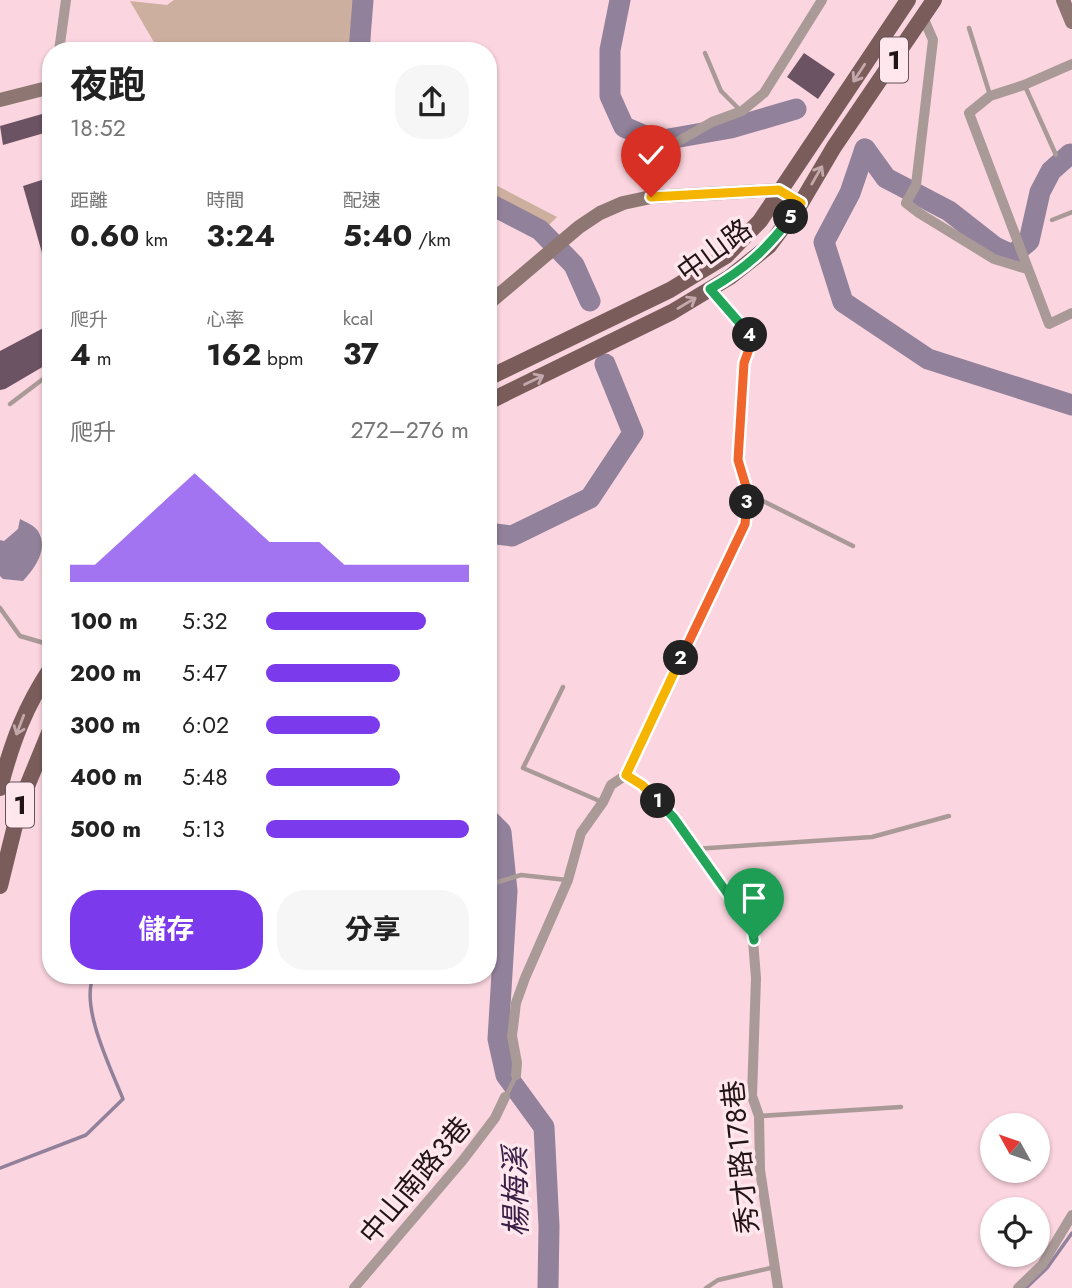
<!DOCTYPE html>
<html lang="zh-TW">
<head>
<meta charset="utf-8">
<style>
	body { margin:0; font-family:Jost,"Noto Sans TC",sans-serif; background:#f6f6f6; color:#222; height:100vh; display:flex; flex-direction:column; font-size:26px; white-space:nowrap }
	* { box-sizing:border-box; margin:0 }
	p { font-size:23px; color:#767676 }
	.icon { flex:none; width:38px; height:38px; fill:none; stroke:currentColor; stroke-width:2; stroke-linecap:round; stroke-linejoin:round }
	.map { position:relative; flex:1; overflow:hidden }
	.details { position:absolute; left:42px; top:42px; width:455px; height:942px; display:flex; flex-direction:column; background:#fff; border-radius:28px; box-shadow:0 2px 5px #0004 }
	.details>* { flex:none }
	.needle { width:46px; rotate:310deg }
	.fabs { position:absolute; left:980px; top:1113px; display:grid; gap:14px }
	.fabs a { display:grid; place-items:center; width:70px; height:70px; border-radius:50%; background:#fff; box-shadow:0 2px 5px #0004; font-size:35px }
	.pin { position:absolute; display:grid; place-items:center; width:60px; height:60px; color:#fff; margin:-72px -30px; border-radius:50% 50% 50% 0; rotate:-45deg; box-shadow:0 0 7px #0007 }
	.pin .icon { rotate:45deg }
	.km { position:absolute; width:35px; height:35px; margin:-18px; border-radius:50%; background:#222; color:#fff; font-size:19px; line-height:35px; text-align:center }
	.round { display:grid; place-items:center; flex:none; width:74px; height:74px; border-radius:28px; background:#f6f6f6 }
	.head { display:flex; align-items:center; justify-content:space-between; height:119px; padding:0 28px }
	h1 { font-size:38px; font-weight:700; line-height:52px }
	.stats { display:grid; grid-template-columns:repeat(3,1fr); gap:10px; height:119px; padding:7px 28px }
	.stats div { display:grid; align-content:center }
	.stats b { font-size:30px; font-weight:700 }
	.stats small { font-size:19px; font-weight:400 }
	.stats p { font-size:19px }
	.chart { height:196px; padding:14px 28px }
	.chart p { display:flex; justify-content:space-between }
	.chart svg { width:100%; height:126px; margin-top:7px; fill:#7c3aed; opacity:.7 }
	.cta { display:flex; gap:14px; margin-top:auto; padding:14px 28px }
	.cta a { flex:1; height:80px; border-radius:28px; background:#7c3aed; color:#fff; font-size:28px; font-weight:700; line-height:80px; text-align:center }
	.cta a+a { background:#f6f6f6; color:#222 }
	ul { padding:0 28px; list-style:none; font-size:23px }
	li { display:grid; grid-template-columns:112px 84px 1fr; align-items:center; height:52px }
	li i { height:18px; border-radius:9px; background:#7c3aed }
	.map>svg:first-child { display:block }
	.green { fill:#ccaf9f }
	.water { fill:#91819b }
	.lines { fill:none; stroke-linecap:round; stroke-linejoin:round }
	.stream { stroke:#91819b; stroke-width:3.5 }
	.river { stroke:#91819b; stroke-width:21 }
	.building { fill:#6c5364 }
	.lane { stroke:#a99997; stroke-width:4.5 }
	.street { stroke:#a99997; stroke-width:10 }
	.secondary { stroke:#8e7673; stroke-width:14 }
	.primary { stroke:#7a5d5a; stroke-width:16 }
	.oneway { stroke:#c3a9ab }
	.split-1-casing { stroke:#fff; stroke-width:14 }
	.split-2-casing { stroke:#fff; stroke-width:14 }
	.split-3-casing { stroke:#fff; stroke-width:14 }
	.split-4-casing { stroke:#fff; stroke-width:14 }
	.split-5-casing { stroke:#fff; stroke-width:14 }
	.split-6-casing { stroke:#fff; stroke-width:14 }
	.split-1 { stroke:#22a559; stroke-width:9 }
	.split-2 { stroke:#f5b400; stroke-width:9 }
	.split-3 { stroke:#f0652b; stroke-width:9 }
	.split-4 { stroke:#f0652b; stroke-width:9 }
	.split-5 { stroke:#22a559; stroke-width:9 }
	.split-6 { stroke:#f5b400; stroke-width:9 }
	.labels { text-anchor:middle; stroke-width:7; stroke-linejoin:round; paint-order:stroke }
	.shield { fill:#ffe7ed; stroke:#645357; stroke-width:2 }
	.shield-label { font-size:26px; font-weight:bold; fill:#211417 }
	.street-label { font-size:28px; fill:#211417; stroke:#ffe7ed }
	.water-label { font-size:30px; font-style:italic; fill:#392046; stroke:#ffe7ed }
</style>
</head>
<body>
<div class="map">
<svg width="1072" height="1288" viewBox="0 0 1072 1288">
	<rect width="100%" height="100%" fill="#fbd5df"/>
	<g class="green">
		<path d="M174,0H353L371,24L370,51H159L130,1L167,5Z"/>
		<path d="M488,181L557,217L548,226L488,196Z"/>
	</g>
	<path class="water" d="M20,519C26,522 35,526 38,531C49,549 35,568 23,581L3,579L0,576V540L4,541L18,529Z"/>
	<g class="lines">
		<g class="stream">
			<path d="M0,1168L86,1135L123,1099C111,1069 79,1005 94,975"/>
			<path d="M1026,1288L1047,1268L1072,1233"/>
		</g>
		<g class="river">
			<path d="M620,0L610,50V96L624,127L657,141L731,128L796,109"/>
			<path d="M359,51L363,0"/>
			<path d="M865,149L850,193L824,242L843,302L928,359L1072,405"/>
			<path d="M865,149L886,178L949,211L995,247L1012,255L1029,241L1040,192L1051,171L1070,154"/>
			<path d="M488,203L540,230L574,265L590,301"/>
			<path d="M488,533L512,536L590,498L633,433L605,364"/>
			<path d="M488,819L501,832L507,891L498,1039L506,1075L544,1127L549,1226L548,1288"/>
		</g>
	</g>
	<g class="building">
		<path d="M804,53L835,74L818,99L787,77Z"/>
		<path d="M49,112L51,131L3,145L0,126Z"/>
		<path d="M51,177V281H50L23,186Z"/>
		<path d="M51,324V362L5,389L0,390V351Z"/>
	</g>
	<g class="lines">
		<g class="lane">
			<path d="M969,28L990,95"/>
			<path d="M705,53L721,91L741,111"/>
			<path d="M1025,86L1056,155"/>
			<path d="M1052,220L1072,212"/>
			<path d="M10,404L51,373"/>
			<path d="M749,494L853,546"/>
			<path d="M0,608L20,636L51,645"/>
			<path d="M563,687L523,768L602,802"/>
			<path d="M695,849L872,837L949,816"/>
			<path d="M488,885L521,875L567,880"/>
			<path d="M328,975H329"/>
			<path d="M506,1096L516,1076"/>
			<path d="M760,1116L901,1107"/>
			<path d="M706,1288L718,1280L775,1267"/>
		</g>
		<g class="street">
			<path d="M923,17L933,40L916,185L906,203L919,213L994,259L1027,269"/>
			<path d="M59,51L66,0"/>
			<path d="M1072,64L1024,85L990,96L969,113L1049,324L1072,313"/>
			<path d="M651,197L672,145L712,122L742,111L764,93L822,0"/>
			<path d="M626,775L642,785L674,819L752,928L756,978L752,1096L759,1116L760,1170L778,1288"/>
			<path d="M516,1075L517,1063L512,1036L516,1003L525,978L568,880L581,833L603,802L611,785L626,775L745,525L748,493L738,460L744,363L753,338L710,289"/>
			<path d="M354,1288L463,1160L495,1118L505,1097"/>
			<path d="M1018,1288L1042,1265L1072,1215"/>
		</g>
		<g class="secondary">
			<path d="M1063,0L1072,22"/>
			<path d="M0,100L51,87"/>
			<path d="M488,304L579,227L600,213L623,203L651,197L779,190L801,203"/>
		</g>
		<g class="primary">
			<path d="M488,378L670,290L726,256L760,221L908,0"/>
			<path d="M488,402L672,312L730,277L769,246L801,203L834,147L934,0"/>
			<path d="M0,788C12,742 25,707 51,668"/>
			<path d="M0,886L21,801L51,728"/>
		</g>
	</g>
	<defs><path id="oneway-shaft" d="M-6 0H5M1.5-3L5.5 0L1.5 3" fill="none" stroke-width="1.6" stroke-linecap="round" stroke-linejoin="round" transform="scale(1.75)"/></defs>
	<g class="oneway">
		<use href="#oneway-shaft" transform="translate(859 73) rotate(123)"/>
		<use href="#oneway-shaft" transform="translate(817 175) rotate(-60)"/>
		<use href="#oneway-shaft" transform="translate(687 303) rotate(-31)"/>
		<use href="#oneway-shaft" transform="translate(534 380) rotate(-26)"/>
		<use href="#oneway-shaft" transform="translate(20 725) rotate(111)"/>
	</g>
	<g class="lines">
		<defs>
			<path id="split-1" d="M658,801L674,818L752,928L754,940"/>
			<path id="split-2" d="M658,801L642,785L626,775L681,658"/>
			<path id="split-3" d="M681,658L745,524L747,502"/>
			<path id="split-4" d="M747,502L748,493L738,460L744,363L753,338L750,335"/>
			<path id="split-5" d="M750,335L710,289C745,269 767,249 791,217"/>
			<path id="split-6" d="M651,197L779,190L801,203L791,217"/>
		</defs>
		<use href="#split-1" class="split-1-casing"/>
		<use href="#split-2" class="split-2-casing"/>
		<use href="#split-3" class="split-3-casing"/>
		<use href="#split-4" class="split-4-casing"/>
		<use href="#split-5" class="split-5-casing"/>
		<use href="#split-6" class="split-6-casing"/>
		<use href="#split-1" class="split-1"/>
		<use href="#split-2" class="split-2"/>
		<use href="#split-3" class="split-3"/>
		<use href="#split-4" class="split-4"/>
		<use href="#split-5" class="split-5"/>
		<use href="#split-6" class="split-6"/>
	</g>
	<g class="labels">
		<g class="shield">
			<rect x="880" y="37.5" width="28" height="45" rx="5"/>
			<rect x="6" y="782.5" width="28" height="45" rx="5"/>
		</g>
		<g class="shield-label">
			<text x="894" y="69">1</text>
			<text x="20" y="814">1</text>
		</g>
		<g class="street-label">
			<text transform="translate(714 250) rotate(-36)" y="10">中山路</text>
			<text transform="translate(740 1157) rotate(-96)" y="10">秀才路178巷</text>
			<text transform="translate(415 1180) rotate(-50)" y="10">中山南路3巷</text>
		</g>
		<g class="water-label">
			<text transform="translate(516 1192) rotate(-91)" y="10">楊梅溪</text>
		</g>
	</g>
</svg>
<div class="fabs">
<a><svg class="needle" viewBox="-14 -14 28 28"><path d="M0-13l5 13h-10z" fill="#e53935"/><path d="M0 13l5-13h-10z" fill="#767676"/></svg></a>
<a><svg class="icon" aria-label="locate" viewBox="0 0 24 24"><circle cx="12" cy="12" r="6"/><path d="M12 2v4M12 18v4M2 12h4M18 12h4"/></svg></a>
</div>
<div class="pin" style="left:754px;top:940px;background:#1e9e55"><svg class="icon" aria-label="arrive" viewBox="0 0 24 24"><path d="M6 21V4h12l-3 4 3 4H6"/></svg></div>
<div class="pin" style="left:651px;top:197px;background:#d93025"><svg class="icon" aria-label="check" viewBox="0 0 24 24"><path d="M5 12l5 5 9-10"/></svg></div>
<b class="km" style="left:658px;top:801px">1</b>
<b class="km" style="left:681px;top:658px">2</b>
<b class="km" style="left:747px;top:502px">3</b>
<b class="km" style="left:750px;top:335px">4</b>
<b class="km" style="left:791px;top:217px">5</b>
<section class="details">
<div class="head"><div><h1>夜跑</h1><p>18:52</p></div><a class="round"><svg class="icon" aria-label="share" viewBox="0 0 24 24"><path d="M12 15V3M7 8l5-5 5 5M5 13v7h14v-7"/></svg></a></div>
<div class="stats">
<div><p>距離</p><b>0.60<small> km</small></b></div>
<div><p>時間</p><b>3:24</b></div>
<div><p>配速</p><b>5:40<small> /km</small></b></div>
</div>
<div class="stats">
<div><p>爬升</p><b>4<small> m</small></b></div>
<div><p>心率</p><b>162<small> bpm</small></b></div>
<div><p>kcal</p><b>37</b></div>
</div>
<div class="chart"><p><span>爬升</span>272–276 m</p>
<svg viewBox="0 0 160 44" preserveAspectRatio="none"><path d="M0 44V38L10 38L20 30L30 22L40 14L50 6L60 14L70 22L80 30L90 30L100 30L110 38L120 38L130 38L140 38L150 38L160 38V44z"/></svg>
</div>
<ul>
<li><b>100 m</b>5:32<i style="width:79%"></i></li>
<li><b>200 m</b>5:47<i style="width:66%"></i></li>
<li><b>300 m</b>6:02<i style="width:56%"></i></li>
<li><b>400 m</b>5:48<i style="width:66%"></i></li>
<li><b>500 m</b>5:13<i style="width:100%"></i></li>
</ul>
<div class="cta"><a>儲存</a><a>分享</a></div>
</section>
</div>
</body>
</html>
